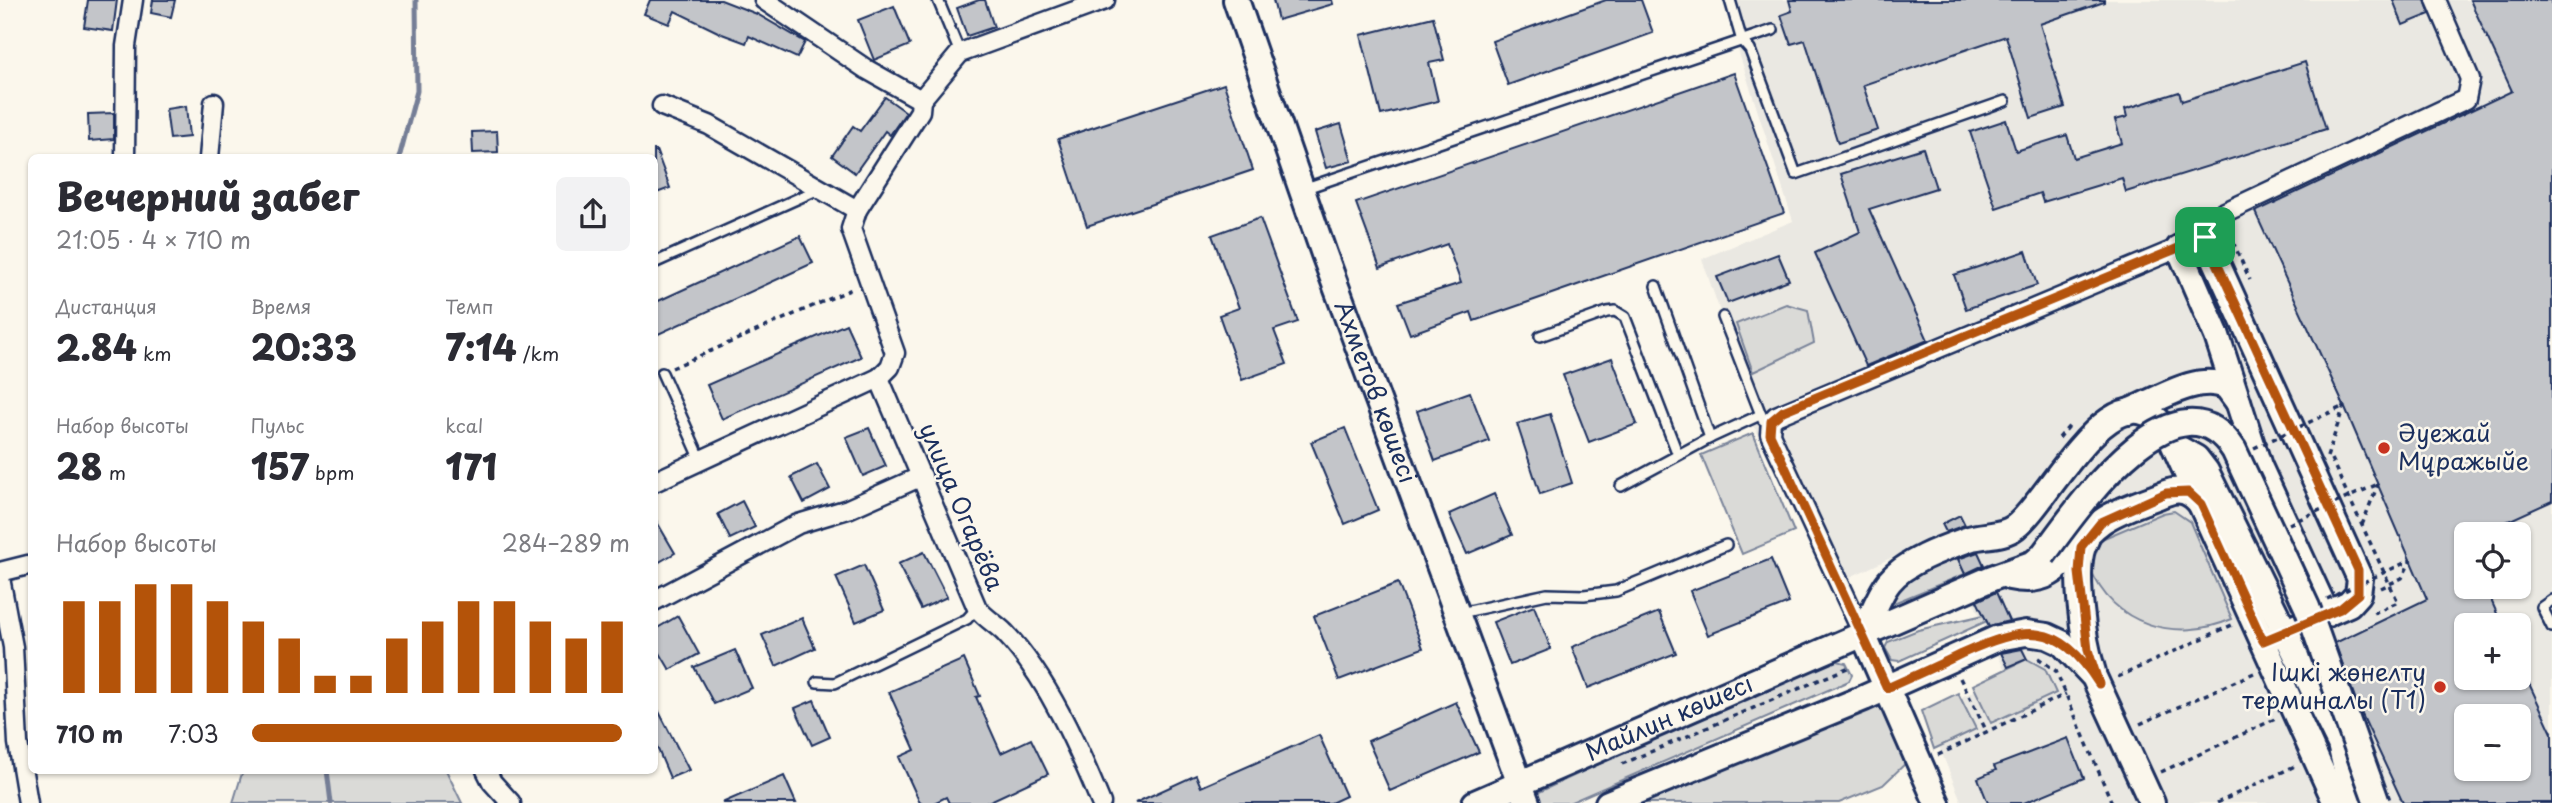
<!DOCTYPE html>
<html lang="ru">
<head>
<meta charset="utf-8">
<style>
	body { margin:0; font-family:"Playpen Sans",sans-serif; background:#f2f2f3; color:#2b2b33; height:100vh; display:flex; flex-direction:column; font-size:26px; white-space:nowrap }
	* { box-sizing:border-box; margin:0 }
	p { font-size:23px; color:#7c7c81 }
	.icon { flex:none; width:38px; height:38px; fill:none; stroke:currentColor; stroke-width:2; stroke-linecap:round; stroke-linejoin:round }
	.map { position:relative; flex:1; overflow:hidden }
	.sheet { position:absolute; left:28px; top:154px; width:630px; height:620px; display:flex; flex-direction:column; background:#fff; border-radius:10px; box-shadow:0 2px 5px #0004 }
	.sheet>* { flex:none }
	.fabs { position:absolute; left:2454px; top:522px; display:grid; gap:14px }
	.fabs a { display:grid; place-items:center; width:77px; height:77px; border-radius:10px; background:#fff; box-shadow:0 2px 5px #0004; font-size:35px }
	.pin { position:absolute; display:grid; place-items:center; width:60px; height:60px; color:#fff; margin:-30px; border-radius:14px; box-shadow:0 4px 10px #0006 }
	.round { display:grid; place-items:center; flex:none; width:74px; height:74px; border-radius:10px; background:#f2f2f3 }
	.headline { display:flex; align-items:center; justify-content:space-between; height:119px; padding:0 28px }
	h1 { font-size:38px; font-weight:800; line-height:52px }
	.metrics { display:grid; grid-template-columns:repeat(3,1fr); gap:10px; height:119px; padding:7px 28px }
	.metrics div { display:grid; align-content:center }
	.metrics b { font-size:35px; font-weight:800 }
	.metrics small { font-size:19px; font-weight:400 }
	.metrics p { font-size:19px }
	.chart { height:196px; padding:14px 28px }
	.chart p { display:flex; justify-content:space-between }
	.chart svg { width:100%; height:126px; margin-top:7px; stroke:#b45309; stroke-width:6 }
	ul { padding:0 28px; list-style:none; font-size:23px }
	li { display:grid; grid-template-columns:112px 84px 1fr; align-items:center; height:52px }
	li i { height:18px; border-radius:9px; background:#b45309 }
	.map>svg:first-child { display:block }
	.built { fill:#eae8e2; fill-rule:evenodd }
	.green { fill:#dadad7; stroke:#7a849a; stroke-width:2 }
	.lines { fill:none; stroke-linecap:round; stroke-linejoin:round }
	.stream { stroke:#747e96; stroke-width:5 }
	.building { fill:#c3c5c9; stroke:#1b2f5e; stroke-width:2; fill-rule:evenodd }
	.lane-casing { stroke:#1b2f5e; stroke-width:14 }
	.street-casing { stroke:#1b2f5e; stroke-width:23 }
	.secondary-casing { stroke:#1b2f5e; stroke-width:30 }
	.path { stroke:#1b2f5e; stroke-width:3.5; stroke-dasharray:5 5; stroke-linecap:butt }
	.lane { stroke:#fbf7ec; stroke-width:9 }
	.street { stroke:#fbf7ec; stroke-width:18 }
	.secondary { stroke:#fbf7ec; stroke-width:24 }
	.secondary-bridge-casing { stroke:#1b2f5e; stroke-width:30; stroke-linecap:butt }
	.path-bridge { stroke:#1b2f5e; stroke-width:3.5; stroke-dasharray:5 5; stroke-linecap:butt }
	.secondary-bridge { stroke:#fbf7ec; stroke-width:24 }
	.route-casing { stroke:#fff; stroke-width:14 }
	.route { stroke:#b45309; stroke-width:9 }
	.poi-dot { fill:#c8321e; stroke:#fbf7ec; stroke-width:2.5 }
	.labels { text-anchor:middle; stroke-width:5; stroke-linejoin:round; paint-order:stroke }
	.street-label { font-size:24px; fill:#1b2f5e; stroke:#fbf7ec }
	.poi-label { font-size:24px; fill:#1b2f5e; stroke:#fbf7ec; text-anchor:start }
</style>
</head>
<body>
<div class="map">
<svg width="2552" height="803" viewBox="0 0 2552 803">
	<rect width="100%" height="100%" fill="#fbf7ec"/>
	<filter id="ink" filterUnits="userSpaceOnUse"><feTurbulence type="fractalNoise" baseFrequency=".0143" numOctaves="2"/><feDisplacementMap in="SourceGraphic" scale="14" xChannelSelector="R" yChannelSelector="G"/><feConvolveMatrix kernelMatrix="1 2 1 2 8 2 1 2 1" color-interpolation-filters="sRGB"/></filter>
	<g filter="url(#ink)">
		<path class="built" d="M1722,0H2552V803H1962L1926,714L2007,675L1942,534L1833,585L1753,424L1758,422L1702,259L1793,221ZM2466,534H2518V586H2466ZM2466,625H2518V677H2466ZM2466,716H2518V768H2466Z"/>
		<g class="green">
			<path d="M1786,304L1808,310L1814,343L1753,372L1736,324Z"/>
			<path d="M1753,433L1794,532L1742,554L1701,455Z"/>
			<path d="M2174,511L2190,522L2232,619C2177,643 2112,626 2090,567L2097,541L2163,513Z"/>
			<path d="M1955,552L1965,574L1879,609L1904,576Z"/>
			<path d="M1984,615L1987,621L1899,661L1892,660L1885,648L1888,642L1918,630Z"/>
			<path d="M2027,659L2045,669L2056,693L1991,723L1973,685Z"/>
			<path d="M1833,660L1846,663L1852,675L1849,681L1569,803H1534L1537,793L1719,708Z"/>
			<path d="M1958,693L1976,729L1934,749L1921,711Z"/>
			<path d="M1881,699L1908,761L1883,785L1839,803H1636Z"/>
			<path d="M243,770H446L462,803H233Z"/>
		</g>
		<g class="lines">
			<g class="stream">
				<path d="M399,158L417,91L416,0"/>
				<path d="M327,770L331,803"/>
			</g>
		</g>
		<g class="building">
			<path d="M88,0H117L113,31L84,27Z"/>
			<path d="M153,0H175L171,17L151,13Z"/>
			<path d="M650,0H721L757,14L805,42L797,58L749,36L746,43L722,34L675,11L669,24L644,14Z"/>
			<path d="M979,0H985L994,27L967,36L957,8Z"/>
			<path d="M1273,0H1332L1333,4L1278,20Z"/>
			<path d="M1606,0H1641L1653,33L1508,85L1492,41Z"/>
			<path d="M1789,0H2104V2L2040,24L2065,107L2031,118L2006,36L1863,85L1878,130L1838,143L1805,40L1791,44L1781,15L1792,11Z"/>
			<path d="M2393,0H2425L2430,14L2403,25Z"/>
			<path d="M2470,0H2552V501L2480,534H2466V586H2485L2502,625H2466V677H2526L2552,733V803H2403L2358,706L2335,643L2427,599L2344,406L2255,212L2512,91ZM2466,716H2518V768H2466Z"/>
			<path d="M894,6L910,45L874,60L858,20Z"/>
			<path d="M1433,17L1444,60L1429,63L1438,101L1381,115L1361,35Z"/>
			<path d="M2305,62L2326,129L2126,192L2122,178L2043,202L2040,193L1996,208L1970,132L2006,120L2016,151L2067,135L2074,158L2122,143L2115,120L2127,117L2125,109L2179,92L2182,101Z"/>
			<path d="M1734,73L1784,213L1474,321L1471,312L1410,334L1398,303L1461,283L1447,244L1380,268L1356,203Z"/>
			<path d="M1224,84L1253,170L1087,226L1058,139Z"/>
			<path d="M885,97L906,112L890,135L885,131L855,173L832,156L853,126L860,131Z"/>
			<path d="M186,106L189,137L170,139L166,109Z"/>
			<path d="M114,113V139L89,141L88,114Z"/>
			<path d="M1341,124L1352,161L1326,168L1315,132Z"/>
			<path d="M497,131L498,152L473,153L472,132Z"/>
			<path d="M1923,148L1936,188L1869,209L1928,340L1866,366L1815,253L1860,232L1841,174Z"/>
			<path d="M656,150L670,188L654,194V150Z"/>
			<path d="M1260,218L1298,322L1274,330L1287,364L1242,380L1219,315L1239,308L1212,235Z"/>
			<path d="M800,236L813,263L654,336V303Z"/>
			<path d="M2026,251L2037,285L1966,309L1954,275Z"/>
			<path d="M1778,254L1789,280L1728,303L1717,277Z"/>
			<path d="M846,324L861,357L722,419L707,385Z"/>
			<path d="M1612,358L1637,424L1589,442L1563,375Z"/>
			<path d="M1470,392L1489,441L1435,461L1417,411Z"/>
			<path d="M1550,414L1572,483L1540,494L1517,424Z"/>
			<path d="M869,428L886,466L863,476L846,437Z"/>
			<path d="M1345,428L1378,510L1345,524L1311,442Z"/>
			<path d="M817,464L830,489L804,503L791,477Z"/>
			<path d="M1494,494L1512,535L1467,554L1449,514Z"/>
			<path d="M742,501L755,527L730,539L718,514Z"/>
			<path d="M1960,515L1965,525L1946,532L1942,524Z"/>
			<path d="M654,517L675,553L654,565Z"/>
			<path d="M924,552L947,597L921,609L898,564Z"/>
			<path d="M1978,552L1984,565L1965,574L1958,559Z"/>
			<path d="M1771,559L1789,603L1708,635L1690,591Z"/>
			<path d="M864,565L884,610L856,622L836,577Z"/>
			<path d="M1398,583L1423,648L1339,680L1314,616Z"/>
			<path d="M1996,592L2009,621L1989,626L1977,601Z"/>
			<path d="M1534,606L1551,649L1510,665L1493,622Z"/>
			<path d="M1659,612L1676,653L1588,688L1572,647Z"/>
			<path d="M678,616L699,654L670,670L654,643V630Z"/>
			<path d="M802,618L815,648L776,666L762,635Z"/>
			<path d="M2022,649L2027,659L2008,667L2001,653Z"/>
			<path d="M735,650L752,688L714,704L694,667Z"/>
			<path d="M964,659L980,696L976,697L1001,753L1031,739L1048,774L986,803H949L946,797L934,803H920L899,757L915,750L889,692Z"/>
			<path d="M814,700L830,737L812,745L795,708Z"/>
			<path d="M654,702L689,770L670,778L654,740Z"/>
			<path d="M1456,702L1479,752L1390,791L1368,741Z"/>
			<path d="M1319,735L1346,796L1331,803H1135L1196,775L1201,787Z"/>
			<path d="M2068,738L2084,778L2024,803H1988L1978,778L1996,770L1994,766Z"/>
			<path d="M784,776L796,803H722Z"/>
		</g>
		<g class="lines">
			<defs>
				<g id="lane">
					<path d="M938,0L960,53"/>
					<path d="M1730,0L1742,41L1750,50L1796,174L2005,101"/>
					<path d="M1303,189L1773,30"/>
					<path d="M654,263L819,189"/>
					<path d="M1656,286L1710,438"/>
					<path d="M1723,317L1763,420"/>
					<path d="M1540,336L1607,312L1615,311L1625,317L1678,455"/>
					<path d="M662,373L701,460"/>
					<path d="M1621,486L1710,438L1760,415"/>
					<path d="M2552,600L2542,607L2552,627"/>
					<path d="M1460,613L1547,594L1584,595L1616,591L1726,545"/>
					<path d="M817,682L835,683L967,619L977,608"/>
				</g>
				<g id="street">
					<path d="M764,0L866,69L921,100L960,53L1105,0"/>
					<path d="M921,100L920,111L857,210L851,229L895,353L890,367L879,378L977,608C986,619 996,624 1005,633C1047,677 1078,747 1101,803"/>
					<path d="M662,106L709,125L857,210"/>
					<path d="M125,158L126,46L133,0"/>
					<path d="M209,158L214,103"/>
					<path d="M654,482L879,378"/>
					<path d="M0,572L32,564"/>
					<path d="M0,578L13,647L18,743L28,803"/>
					<path d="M654,601L798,524L848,509L922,476"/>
					<path d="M1863,634L1770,434L1771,421L1776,416L2205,237L2221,214L2466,99L2470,79L2436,0"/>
					<path d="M486,770L492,782L511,803"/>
				</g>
				<g id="secondary">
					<path id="s1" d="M1236,0L1324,254L1527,803"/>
					<path d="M2205,237L2360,579L2358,594L2349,604L2263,641"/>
					<path d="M2179,248L2217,336L2259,466L2327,614"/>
					<path d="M2128,412C2156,401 2198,372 2227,387L2238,402"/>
					<path d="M2178,448L2196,458L2206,471L2340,744L2354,803"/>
					<path d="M2086,540C2071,565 2084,644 2093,672"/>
					<path d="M2010,577C2063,589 2066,547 2101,522C2119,509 2145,502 2166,493C2181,487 2191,492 2201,504"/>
					<path d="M1863,634C1871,618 1878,596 1889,582C1906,561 1944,548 1969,539C1984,534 2002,537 2015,527C2050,501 2118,355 2169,434L2336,803"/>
					<path d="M1863,634L1937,803"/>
					<path id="s2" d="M1475,803L1992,578L2034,563L2043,555"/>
					<path d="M1608,803L1864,698L1998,638L2026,633L2047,636L2062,643L2094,677L2152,803"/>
				</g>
			</defs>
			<use href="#lane" class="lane-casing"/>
			<use href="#street" class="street-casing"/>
			<use href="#secondary" class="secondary-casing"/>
			<g class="path">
				<path d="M2229,233L2250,280"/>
				<path d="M672,368L854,288"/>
				<path d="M2059,438L2070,425"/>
				<path d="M2327,457L2344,406"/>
				<path d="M2331,459L2398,602L2369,615"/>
				<path d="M2362,525L2378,484"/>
				<path d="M2381,588L2402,578L2411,560"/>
				<path d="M2038,658L2056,671L2112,803"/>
				<path d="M2118,677L2232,625"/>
				<path d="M1960,678L1987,732"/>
				<path d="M2140,724L2254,673"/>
				<path d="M2551,731L2552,730"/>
				<path d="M1938,755L2066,694"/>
				<path d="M1622,764L1852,666"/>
				<path d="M2161,772L2275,719"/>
				<path d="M2217,803L2297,765"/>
			</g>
			<use href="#lane" class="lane"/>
			<use href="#street" class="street"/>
			<use href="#secondary" class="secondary"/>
			<defs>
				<path id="secondary-bridge" d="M2043,555C2075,512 2177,362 2234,450L2307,607L2377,803"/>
			</defs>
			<use href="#secondary-bridge" class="secondary-bridge-casing"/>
			<g class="path-bridge">
				<path d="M2254,448L2344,406"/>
				<path d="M2289,524L2378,484"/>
				<path d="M2327,599L2411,560"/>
			</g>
			<use href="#secondary-bridge" class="secondary-bridge"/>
		</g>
	</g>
	<g class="lines" filter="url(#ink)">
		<defs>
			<path id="route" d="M2205,237L2358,570V594L2340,609L2263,641L2201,504L2188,492L2166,493L2101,522L2081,547L2079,572L2088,650L2099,684C2058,619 2024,626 1961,654C1937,666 1912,677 1887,688L1770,434L1771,421L1783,411Z"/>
		</defs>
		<use href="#route" class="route-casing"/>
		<use href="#route" class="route"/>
	</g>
	<g class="poi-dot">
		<circle cx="2384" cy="448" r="7"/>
		<circle cx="2440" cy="687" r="7"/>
	</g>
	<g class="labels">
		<g class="street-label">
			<text dy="8" stroke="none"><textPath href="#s1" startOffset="416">Ахметов көшесі</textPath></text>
			<text transform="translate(961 507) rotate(67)" y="8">улица Огарёва</text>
			<text dy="8" stroke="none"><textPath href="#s2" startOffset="212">Майлин көшесі</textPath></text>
		</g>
		<g class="poi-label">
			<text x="2398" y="442">Әуежай<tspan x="2398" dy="28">Мұражыйе</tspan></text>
			<text x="2426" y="681" text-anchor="end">Ішкі жөнелту<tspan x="2426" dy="28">терминалы (Т1)</tspan></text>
		</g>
	</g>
</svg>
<div class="fabs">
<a><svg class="icon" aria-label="locate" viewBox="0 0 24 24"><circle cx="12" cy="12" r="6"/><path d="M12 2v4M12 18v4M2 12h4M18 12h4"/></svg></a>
<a>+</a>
<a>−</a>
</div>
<div class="pin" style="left:2205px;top:237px;background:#1e9e55"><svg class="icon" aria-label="arrive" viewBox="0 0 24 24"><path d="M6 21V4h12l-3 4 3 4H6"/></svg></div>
<section class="sheet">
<div class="headline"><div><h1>Вечерний забег</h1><p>21:05 · 4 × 710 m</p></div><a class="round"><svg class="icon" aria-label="share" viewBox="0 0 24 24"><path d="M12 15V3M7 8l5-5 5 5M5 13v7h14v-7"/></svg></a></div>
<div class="metrics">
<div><p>Дистанция</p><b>2.84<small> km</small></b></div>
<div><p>Время</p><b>20:33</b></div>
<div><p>Темп</p><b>7:14<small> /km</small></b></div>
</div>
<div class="metrics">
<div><p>Набор высоты</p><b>28<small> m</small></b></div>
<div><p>Пульс</p><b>157<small> bpm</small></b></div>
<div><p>kcal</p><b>171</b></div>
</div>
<div class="chart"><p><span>Набор высоты</span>284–289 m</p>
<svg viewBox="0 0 160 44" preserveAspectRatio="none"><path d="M5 44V12M15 44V12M25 44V6M35 44V6M45 44V12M55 44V19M65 44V25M75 44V38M85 44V38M95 44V25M105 44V19M115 44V12M125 44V12M135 44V19M145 44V25M155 44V19"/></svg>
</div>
<ul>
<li><b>710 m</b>7:03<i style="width:98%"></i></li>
</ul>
</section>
</div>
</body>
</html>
